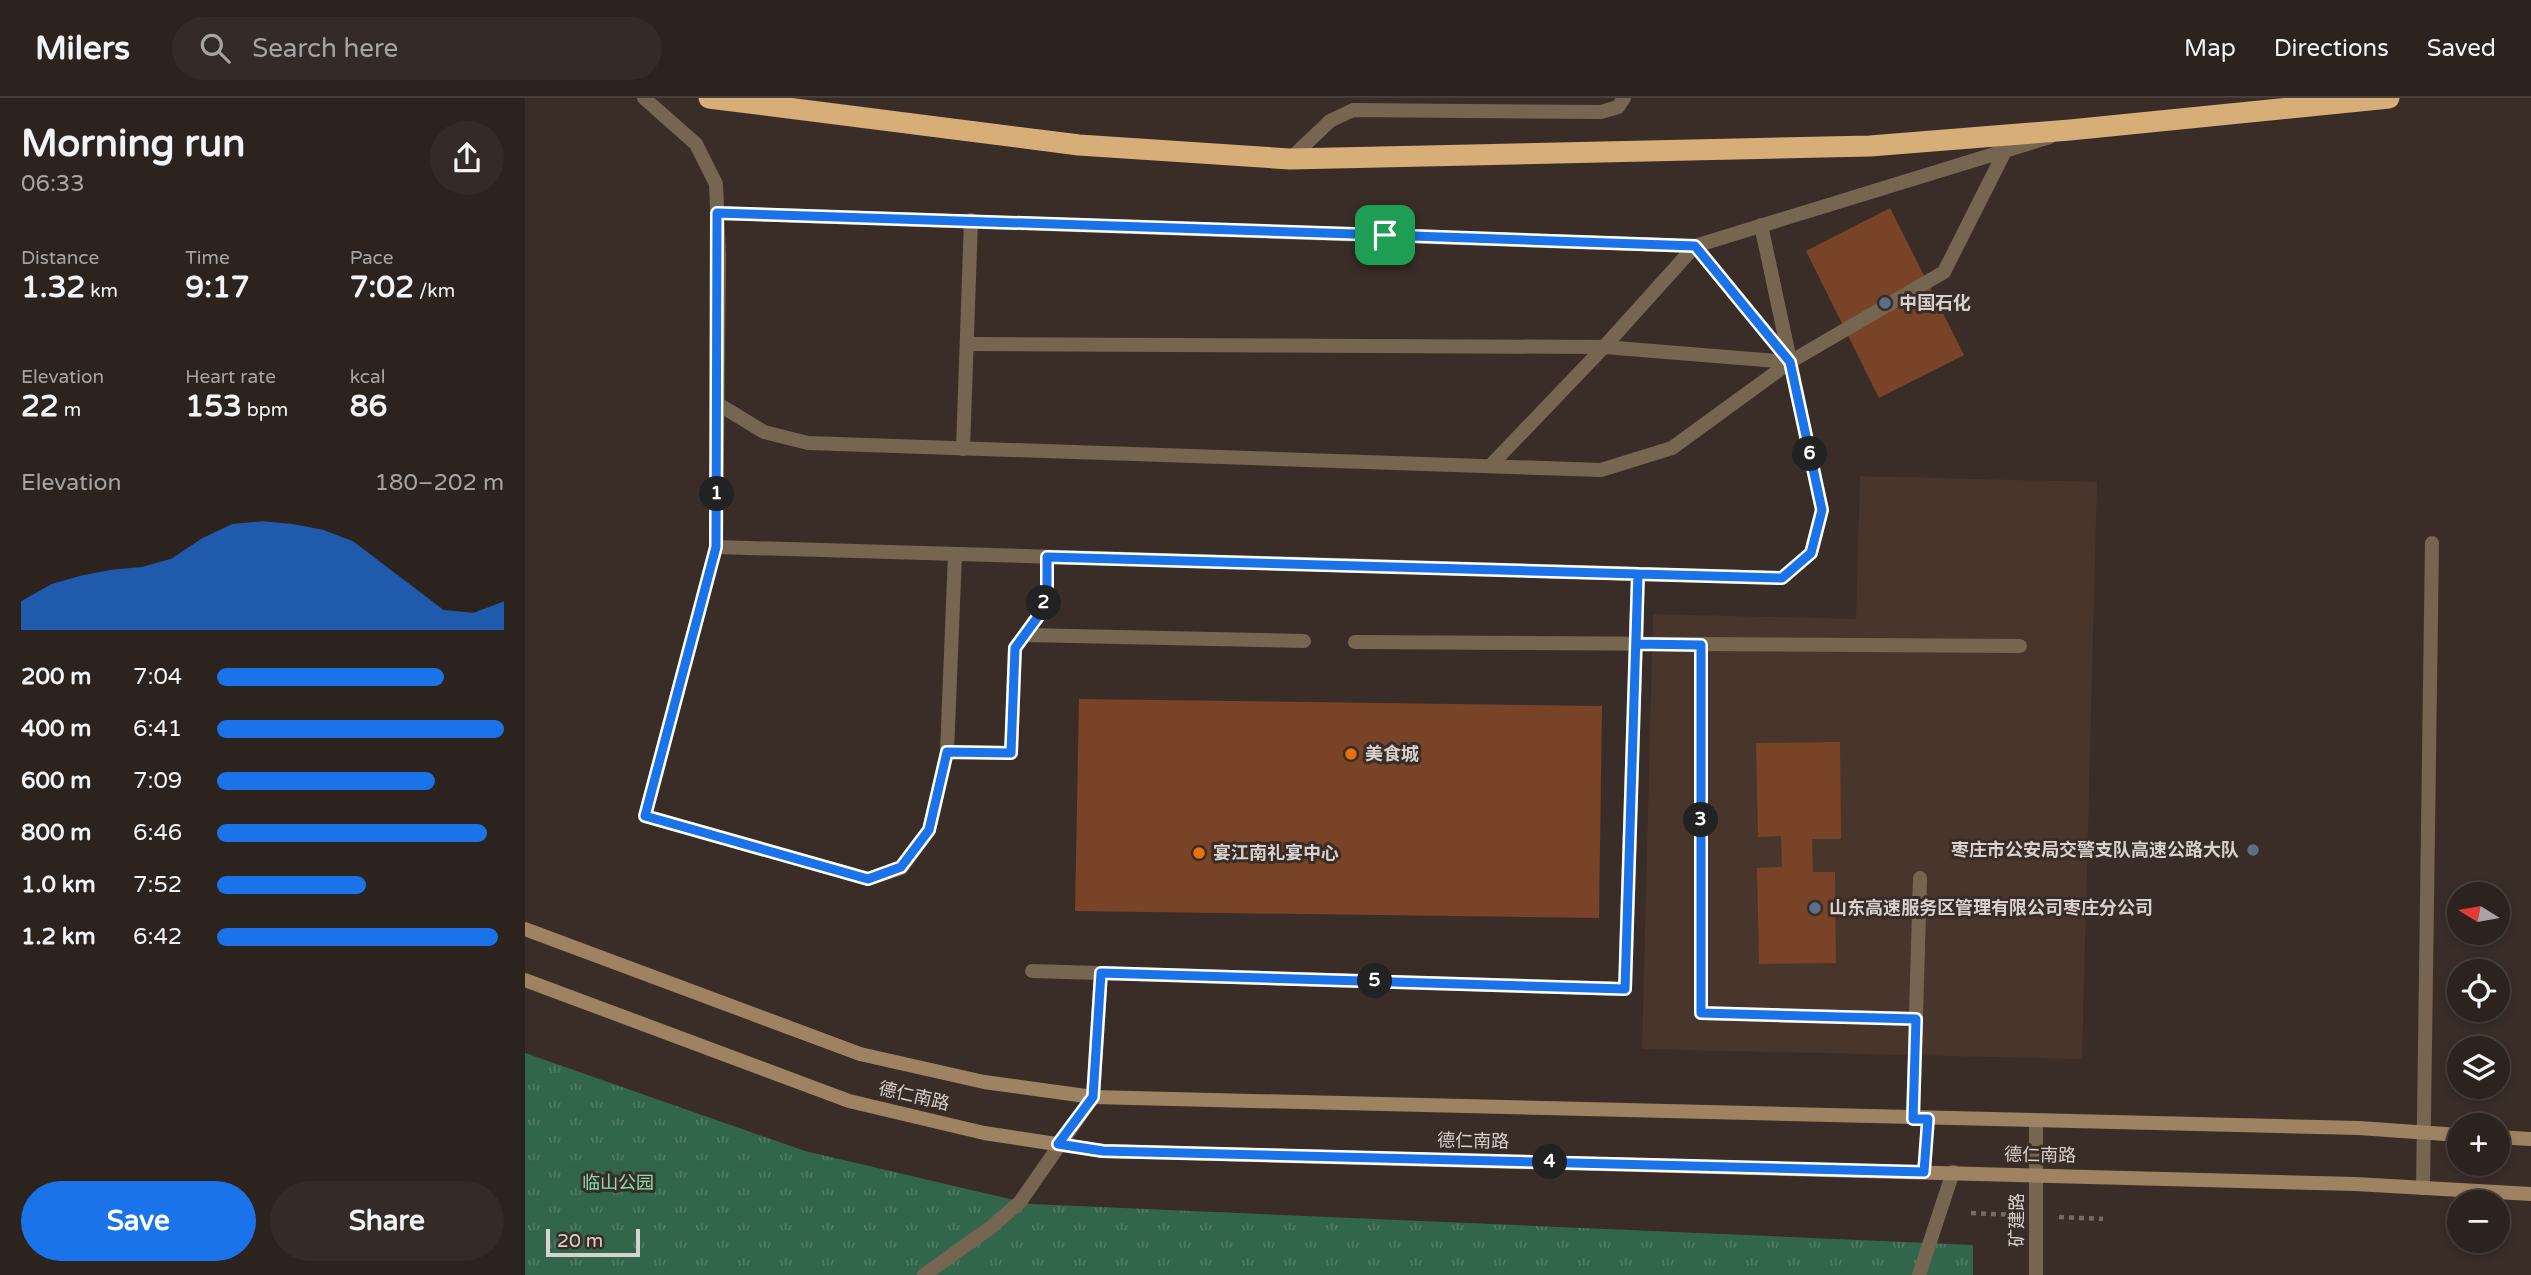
<!DOCTYPE html>
<html lang="en">
<head>
<meta charset="utf-8">
<style>
	body { margin:0; font-family:"Varela Round","Noto Sans SC",sans-serif; background:#342a27; color:#f1f3f6; height:100vh; display:flex; flex-direction:column; font-size:26px; white-space:nowrap }
	* { box-sizing:border-box; margin:0 }
	p { font-size:23px; color:#a6a4a4 }
	.icon { flex:none; width:38px; height:38px; fill:none; stroke:currentColor; stroke-width:2; stroke-linecap:round; stroke-linejoin:round }
	.map { position:relative; flex:1; overflow:hidden }
	.side { display:flex; flex-direction:column; background:#2c221e; width:525px }
	.side>* { flex:none }
	.needle { width:46px; rotate:281deg }
	.fabs { position:absolute; left:1922px; top:784px; display:grid; gap:14px }
	.fabs a { display:grid; place-items:center; width:63px; height:63px; border-radius:50%; background:#2c221e; box-shadow:0 4px 10px #0003,0 0 0 2px #483f3c; font-size:35px }
	.scale { position:absolute; left:21px; bottom:18px; width:94px; box-sizing:border-box; padding-left:7px; border:4px solid #d9d1cd; border-top:0; font-size:19px; line-height:24px; white-space:nowrap; color:#d9d1cd; -webkit-text-stroke:5px #3a2d28; paint-order:stroke }
	.pin { position:absolute; display:grid; place-items:center; width:60px; height:60px; color:#fff; margin:-30px; border-radius:14px; box-shadow:0 4px 10px #0006 }
	.km { position:absolute; width:35px; height:35px; margin:-18px; border-radius:50%; background:#222; color:#fff; font-size:19px; line-height:35px; text-align:center }
	.round { display:grid; place-items:center; flex:none; width:74px; height:74px; border-radius:37px; background:#342a27 }
	.head { display:flex; align-items:center; justify-content:space-between; height:119px; padding:0 21px }
	h1 { font-size:38px; font-weight:800; line-height:52px }
	.metrics { display:grid; grid-template-columns:repeat(3,1fr); gap:10px; height:119px; padding:7px 21px }
	.metrics div { display:grid; align-content:center }
	.metrics b { font-size:30px; font-weight:800 }
	.metrics small { font-size:19px; font-weight:400 }
	.metrics p { font-size:19px }
	.chart { height:196px; padding:14px 21px }
	.chart p { display:flex; justify-content:space-between }
	.chart svg { width:100%; height:126px; margin-top:7px; fill:#1a73e8; opacity:.7 }
	.action { display:flex; gap:14px; margin-top:auto; padding:14px 21px }
	.action a { flex:1; height:80px; border-radius:42px; background:#1a73e8; color:#fff; font-size:28px; font-weight:800; line-height:80px; text-align:center }
	.action a+a { background:#342a27; color:#f1f3f6 }
	ul { padding:0 21px; list-style:none; font-size:23px }
	li { display:grid; grid-template-columns:112px 84px 1fr; align-items:center; height:52px }
	li i { height:18px; border-radius:9px; background:#1a73e8 }
	header { display:flex; align-items:center; gap:42px; box-sizing:border-box; height:98px; padding:0 35px; background:#2c221e; border-bottom:2px solid #483f3c }
	header strong { font-size:33px }
	nav { display:flex; gap:38px; margin-inline-start:auto; font-size:24px }
	.search { width:490px; height:63px; background:#342a27; display:flex; align-items:center; gap:18px; box-sizing:border-box; padding:0 24px; border-radius:38px; color:#a6a4a4; font-size:26px }
	main { display:flex; flex:1; min-height:0 }
	.map>svg:first-child { display:block }
	.built { fill:#48352c }
	.park { fill:url(#park-tufts) }
	.building { fill:#794328 }
	.lines { fill:none; stroke-linecap:round; stroke-linejoin:round }
	.path { stroke:#746964; stroke-width:4.5; stroke-dasharray:5 5; stroke-linecap:butt }
	.service { stroke:#766651; stroke-width:14 }
	.minor { stroke:#766651; stroke-width:14 }
	.secondary { stroke:#9d8361; stroke-width:14 }
	.motorway { stroke:#d7ae78; stroke-width:21 }
	.route-casing { stroke:#fff; stroke-width:14 }
	.route { stroke:#1a73e8; stroke-width:9 }
	.service-dot { fill:#5c6f8a; stroke:#3a2d28; stroke-width:2.5 }
	.food-dot { fill:#e8710a; stroke:#3a2d28; stroke-width:2.5 }
	.labels { text-anchor:middle; stroke-width:6; stroke-linejoin:round; paint-order:stroke }
	.poi-label { font-size:18px; font-weight:bold; fill:#d9d1cd; stroke:#3a2d28; text-anchor:start }
	.street-label { font-size:18px; fill:#d9d1cd; stroke:#3a2d28 }
	.park-label { font-size:18px; fill:#84e1af; stroke:#3a2d28 }
</style>
</head>
<body>
<header>
<strong>Milers</strong>
<div class="search"><svg class="icon" aria-label="search" viewBox="0 0 24 24"><circle cx="10" cy="10" r="6"/><path d="M15 15l6 6"/></svg>Search here</div>
<nav><a>Map</a><a>Directions</a><a>Saved</a></nav>
</header>
<main>
<section class="side">
<div class="head"><div><h1>Morning run</h1><p>06:33</p></div><a class="round"><svg class="icon" aria-label="share" viewBox="0 0 24 24"><path d="M12 15V3M7 8l5-5 5 5M5 13v7h14v-7"/></svg></a></div>
<div class="metrics">
<div><p>Distance</p><b>1.32<small> km</small></b></div>
<div><p>Time</p><b>9:17</b></div>
<div><p>Pace</p><b>7:02<small> /km</small></b></div>
</div>
<div class="metrics">
<div><p>Elevation</p><b>22<small> m</small></b></div>
<div><p>Heart rate</p><b>153<small> bpm</small></b></div>
<div><p>kcal</p><b>86</b></div>
</div>
<div class="chart"><p><span>Elevation</span>180–202 m</p>
<svg viewBox="0 0 160 44" preserveAspectRatio="none"><path d="M0 44V34L10 28L20 25L30 23L40 22L50 19L60 12L70 7L80 6L90 7L100 9L110 13L120 21L130 29L140 37L150 38L160 34V44z"/></svg>
</div>
<ul>
<li><b>200 m</b>7:04<i style="width:79%"></i></li>
<li><b>400 m</b>6:41<i style="width:100%"></i></li>
<li><b>600 m</b>7:09<i style="width:76%"></i></li>
<li><b>800 m</b>6:46<i style="width:94%"></i></li>
<li><b>1.0 km</b>7:52<i style="width:52%"></i></li>
<li><b>1.2 km</b>6:42<i style="width:98%"></i></li>
</ul>
<div class="action"><a>Save</a><a>Share</a></div>
</section>
<div class="map">
<svg width="2006" height="1177" viewBox="0 0 2006 1177">
	<defs>
		<pattern id="park-tufts" width="24" height="20" patternUnits="userSpaceOnUse" patternTransform="scale(1.75)"><rect width="24" height="20" fill="#32664a"/><path d="M3 7l-1-3M5 7V3M7 7l1-3M15 17l-1-3M17 17v-4M19 17l1-3" fill="none" stroke="#4f7b63"/></pattern>
	</defs>
	<rect width="100%" height="100%" fill="#3a2d28"/>
	<path class="built" d="M1335,378L1572,384L1557,961L1117,951L1128,516L1331,521Z"/>
	<path class="park" d="M0,955L280,1053L506,1106L1448,1147V1177H0Z"/>
	<g class="building">
		<path d="M1365,110L1439,257L1354,300L1281,153Z"/>
		<path d="M554,601L1077,608L1074,820L550,813Z"/>
		<path d="M1315,644L1316,741H1287L1288,774H1310L1311,865L1234,866L1232,770L1257,769L1256,738L1233,739L1231,645Z"/>
	</g>
	<g class="lines">
		<g class="path">
			<path d="M1446,1115L1490,1117"/>
			<path d="M1534,1119L1578,1121"/>
		</g>
		<g class="service">
			<path d="M119,0L171,46L191,86L194,157L191,449L120,718L343,781L376,770L404,732L422,654L430,456"/>
			<path d="M765,61L805,23L828,12L1076,14L1093,9L1099,0"/>
			<path d="M192,115L1170,148L1525,39"/>
			<path d="M442,246L1079,249L1265,264"/>
			<path d="M193,306L239,334L283,345L1076,372L1147,350L1265,264L1419,174L1479,55"/>
			<path d="M438,351L446,122"/>
			<path d="M965,368L1079,249L1170,148L1262,260"/>
			<path d="M191,449L1257,480L1286,455L1297,412L1236,127"/>
			<path d="M500,537L779,543"/>
			<path d="M830,544L1495,548"/>
			<path d="M1176,547V915L1391,921"/>
			<path d="M422,654L486,655L490,550L517,513L522,496V459"/>
			<path d="M507,873L1100,891L1113,476"/>
			<path d="M568,999L576,875"/>
			<path d="M1388,1021L1395,780"/>
		</g>
		<g class="minor">
			<path d="M1511,1024V1177"/>
			<path d="M1898,1090L1907,445"/>
			<path d="M399,1177L465,1130L495,1104L568,999"/>
			<path d="M1394,1177L1428,1074"/>
		</g>
		<g class="secondary">
			<path d="M0,831L335,956L459,984L568,999L1834,1030L1934,1037"/>
			<path d="M0,882L324,1003L459,1035L577,1053L1830,1086L2006,1096"/>
			<path d="M1972,1039L2006,1041"/>
		</g>
		<path class="motorway" d="M184,0L554,47L765,61L1345,48L1545,32L1864,0"/>
	</g>
	<g class="lines">
		<defs>
			<path id="route" d="M860,137L192,115L191,449L120,718L343,781L376,769L404,732L422,654L486,655L490,550L517,513L522,496V459L1113,476L1111,546L1176,547V915L1391,921L1388,1021H1403L1399,1074L578,1053L533,1046L568,999L576,875L1100,891C1104,752 1108,614 1113,476L1257,480L1286,455L1297,412L1265,264L1170,148L860,137"/>
		</defs>
		<use href="#route" class="route-casing"/>
		<use href="#route" class="route"/>
	</g>
	<g class="service-dot">
		<circle cx="1360" cy="205" r="7"/>
		<circle cx="1728" cy="752" r="7"/>
		<circle cx="1290" cy="810" r="7"/>
	</g>
	<g class="food-dot">
		<circle cx="826" cy="656" r="7"/>
		<circle cx="674" cy="755" r="7"/>
	</g>
	<g class="labels">
		<g class="poi-label">
			<text x="1374" y="211">中国石化</text>
			<text x="840" y="662">美食城</text>
			<text x="1714" y="758" text-anchor="end">枣庄市公安局交警支队高速公路大队</text>
			<text x="688" y="761">宴江南礼宴中心</text>
			<text x="1304" y="816">山东高速服务区管理有限公司枣庄分公司</text>
		</g>
		<g class="street-label">
			<text transform="translate(389 998) rotate(13)" y="6">德仁南路</text>
			<text transform="translate(948 1043) rotate(1)" y="6">德仁南路</text>
			<text transform="translate(1515 1057) rotate(1)" y="6">德仁南路</text>
			<text transform="translate(1492 1122) rotate(-90)" y="6">矿建路</text>
		</g>
		<g class="park-label">
			<text x="93" y="1091">临山公园</text>
		</g>
	</g>
</svg>
<div class="fabs">
<a><svg class="needle" viewBox="-14 -14 28 28"><path d="M0-13l5 13h-10z" fill="#e53935"/><path d="M0 13l5-13h-10z" fill="#a6a4a4"/></svg></a>
<a><svg class="icon" aria-label="locate" viewBox="0 0 24 24"><circle cx="12" cy="12" r="6"/><path d="M12 2v4M12 18v4M2 12h4M18 12h4"/></svg></a>
<a><svg class="icon" aria-label="layers" viewBox="0 0 24 24"><path d="M12 4l9 5-9 5-9-5zM3 14l9 5 9-5"/></svg></a>
<a>+</a>
<a>−</a>
</div>
<div class="scale">20 m</div>
<div class="pin" style="left:860px;top:137px;background:#1e9e55"><svg class="icon" aria-label="arrive" viewBox="0 0 24 24"><path d="M6 21V4h12l-3 4 3 4H6"/></svg></div>
<b class="km" style="left:192px;top:396px">1</b>
<b class="km" style="left:519px;top:505px">2</b>
<b class="km" style="left:1176px;top:722px">3</b>
<b class="km" style="left:1025px;top:1064px">4</b>
<b class="km" style="left:850px;top:883px">5</b>
<b class="km" style="left:1285px;top:356px">6</b>
</div>
</main>
</body>
</html>
